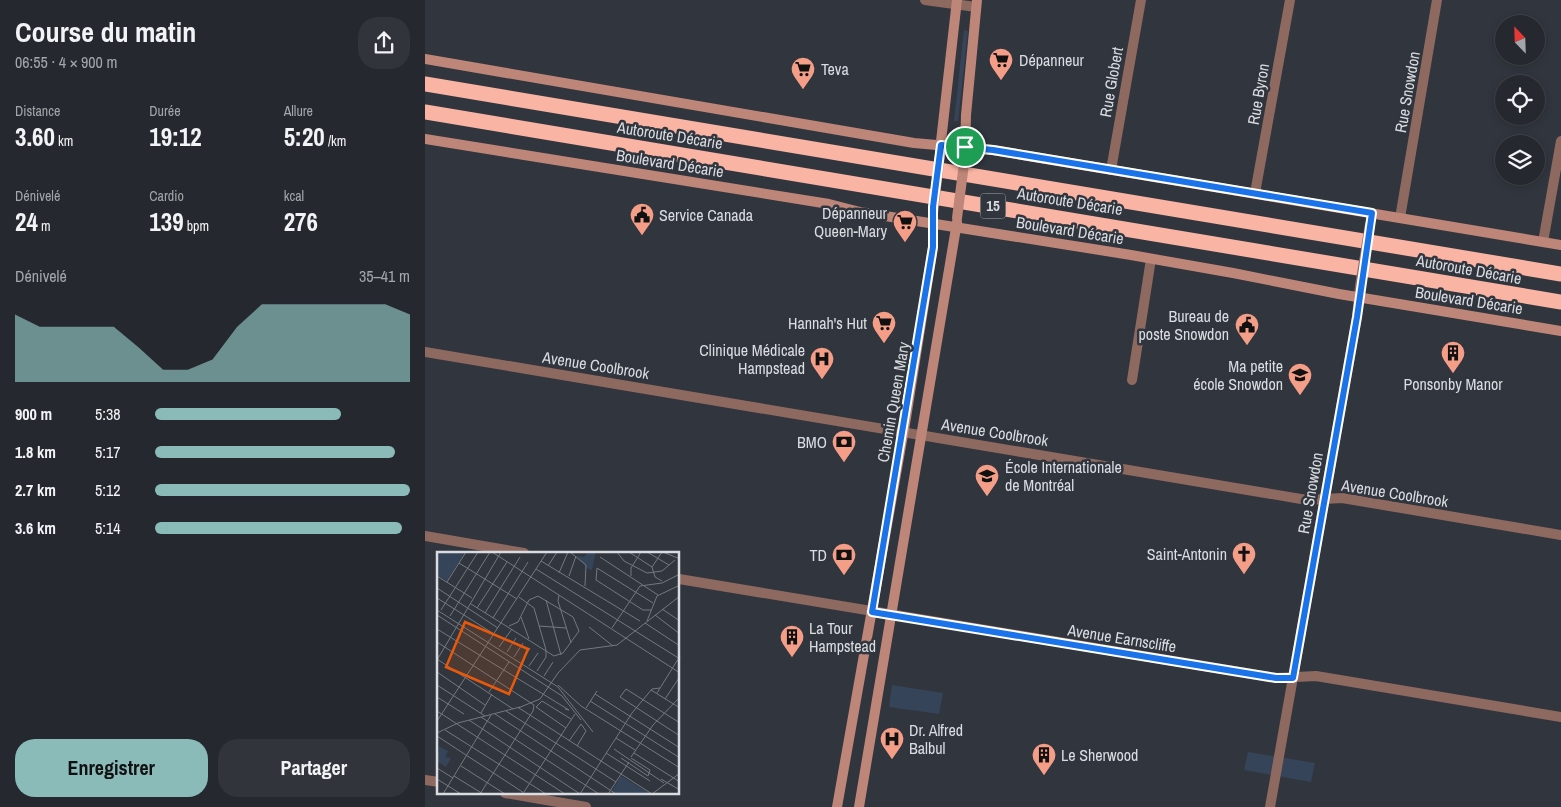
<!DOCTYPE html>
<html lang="fr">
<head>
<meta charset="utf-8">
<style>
	body { margin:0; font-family:"Archivo Narrow",sans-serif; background:#31343a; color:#f1f3f6; height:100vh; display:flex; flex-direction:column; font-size:19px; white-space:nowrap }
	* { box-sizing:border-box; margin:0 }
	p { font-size:16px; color:#a3a6aa }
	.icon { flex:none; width:28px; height:28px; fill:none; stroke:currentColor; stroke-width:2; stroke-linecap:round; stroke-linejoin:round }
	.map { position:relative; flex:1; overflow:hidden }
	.panel { display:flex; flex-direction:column; background:#25282e; width:425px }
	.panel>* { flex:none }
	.needle { width:32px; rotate:337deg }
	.fabs { position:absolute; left:1070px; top:15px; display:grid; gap:10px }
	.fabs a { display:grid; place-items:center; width:50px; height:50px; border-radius:50%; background:#25282e; box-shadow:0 2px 8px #0003,0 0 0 1px #42444a; font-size:25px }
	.pin { position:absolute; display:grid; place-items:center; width:42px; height:42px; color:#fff; margin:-21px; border:2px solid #fff; border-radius:50%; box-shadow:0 1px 5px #0007 }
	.round { display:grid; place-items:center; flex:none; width:52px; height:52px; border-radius:20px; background:#31343a }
	.overview { display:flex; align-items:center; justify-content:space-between; height:85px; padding:0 15px }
	h1 { font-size:28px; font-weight:700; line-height:38px }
	.figures { display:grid; grid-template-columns:repeat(3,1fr); gap:8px; height:85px; padding:5px 15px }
	.figures div { display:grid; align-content:center }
	.figures b { font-size:25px; font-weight:700 }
	.figures small { font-size:14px; font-weight:400 }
	.figures p { font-size:14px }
	.chart { height:140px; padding:10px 15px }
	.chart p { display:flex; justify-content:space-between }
	.chart svg { width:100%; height:90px; margin-top:5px; fill:#8bbbb9; opacity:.7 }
	.button { display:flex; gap:10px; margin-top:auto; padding:10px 15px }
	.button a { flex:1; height:58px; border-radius:20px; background:#8bbbb9; color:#111; font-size:20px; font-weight:700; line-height:58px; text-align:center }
	.button a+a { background:#31343a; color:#f1f3f6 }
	ul { padding:0 15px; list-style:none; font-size:16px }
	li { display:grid; grid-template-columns:80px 60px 1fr; align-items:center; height:38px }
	li i { height:12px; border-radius:6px; background:#8bbbb9 }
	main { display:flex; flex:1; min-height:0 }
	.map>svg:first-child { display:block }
	.green { fill:#364459 }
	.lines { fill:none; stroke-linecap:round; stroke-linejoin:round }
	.street { stroke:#8d6960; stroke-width:10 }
	.secondary { stroke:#bd8678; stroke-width:10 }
	.highway { stroke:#f9b4a3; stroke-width:15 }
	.street-bridge { stroke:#8d6960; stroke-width:10 }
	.secondary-bridge { stroke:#bd8678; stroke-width:10 }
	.route-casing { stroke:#fff; stroke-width:10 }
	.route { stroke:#1a73e8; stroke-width:6 }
	.labels { text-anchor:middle; stroke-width:5; stroke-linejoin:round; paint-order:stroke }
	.shield { fill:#31353d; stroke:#a7aab0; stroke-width:1 }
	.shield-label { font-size:15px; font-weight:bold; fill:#d9dce1 }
	.poi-label { font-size:16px; fill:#d9dce1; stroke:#31353d; text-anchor:end }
	.street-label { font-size:16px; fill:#d9dce1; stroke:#31353d }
	.inset-road { fill:none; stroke:#74787f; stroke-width:1 }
	.view { fill:#e8590c; fill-opacity:0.15; stroke:#e8590c; stroke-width:2.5 }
	.inset-edge { fill:none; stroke:#d9dce1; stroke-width:2.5 }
</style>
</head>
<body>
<main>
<section class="panel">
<div class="overview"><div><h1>Course du matin</h1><p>06:55 · 4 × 900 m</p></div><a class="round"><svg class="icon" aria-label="share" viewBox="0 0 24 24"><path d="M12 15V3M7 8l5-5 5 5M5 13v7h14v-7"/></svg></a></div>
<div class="figures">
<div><p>Distance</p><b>3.60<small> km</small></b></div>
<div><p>Durée</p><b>19:12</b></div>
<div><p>Allure</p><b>5:20<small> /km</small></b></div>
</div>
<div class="figures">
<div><p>Dénivelé</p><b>24<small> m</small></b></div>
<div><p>Cardio</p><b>139<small> bpm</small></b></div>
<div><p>kcal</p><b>276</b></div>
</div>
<div class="chart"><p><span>Dénivelé</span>35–41 m</p>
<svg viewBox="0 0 160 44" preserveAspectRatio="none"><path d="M0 44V11L10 17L20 17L30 17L40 17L50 27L60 38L70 38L80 33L90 17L100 6L110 6L120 6L130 6L140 6L150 6L160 11V44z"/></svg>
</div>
<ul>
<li><b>900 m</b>5:38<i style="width:73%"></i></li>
<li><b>1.8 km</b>5:17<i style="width:94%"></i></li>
<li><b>2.7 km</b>5:12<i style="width:100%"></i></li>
<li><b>3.6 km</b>5:14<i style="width:97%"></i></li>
</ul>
<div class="button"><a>Enregistrer</a><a>Partager</a></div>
</section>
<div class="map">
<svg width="1136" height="807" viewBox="0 0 1136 807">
	<rect width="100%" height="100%" fill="#31353d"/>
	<g class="green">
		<path d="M539,30L543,31L533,121H529Z"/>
		<path d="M467,685L518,693L514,714L464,707Z"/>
		<path d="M823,752L890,763L886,782L819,770Z"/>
	</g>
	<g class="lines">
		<g class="street">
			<path d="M500,0L551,7"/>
			<path d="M686,170L716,0"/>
			<path d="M830,193L865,0"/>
			<path d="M975,218L1012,0"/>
			<path d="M1118,242L1136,141"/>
			<path d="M0,352L882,500L917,498L1136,535"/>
			<path d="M707,380L726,259"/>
			<path d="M0,536L99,553"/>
			<path d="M254,579L851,678L891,676L1136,717"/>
			<path d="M0,780L14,782"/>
			<path d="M80,793L161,807"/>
			<path d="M845,807L932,317L935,286"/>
		</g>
		<g class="secondary">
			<path d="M0,59L489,143L568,150L1136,245"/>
			<path d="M0,139L404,204L435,212L706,255L808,273L914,294L1136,331"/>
			<path d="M515,150L532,0"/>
			<path d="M540,153L541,115L552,0"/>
			<path d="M412,807L481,418L508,247V219"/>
			<path d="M434,807L532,222"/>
		</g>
		<g class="highway">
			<path d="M0,84L1136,274"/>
			<path d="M0,112L1136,302"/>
		</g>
		<path class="street-bridge" d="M935,286L945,224"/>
		<g class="secondary-bridge">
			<path d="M508,213L515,154"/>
			<path d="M532,218L540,156"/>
		</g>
	</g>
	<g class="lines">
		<defs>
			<path id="route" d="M516,145L568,150L947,213L932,317L868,678H851L447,612L508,247V207Z"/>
		</defs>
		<use href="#route" class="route-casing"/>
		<use href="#route" class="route"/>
	</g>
	<defs>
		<symbol id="supermarket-pin" viewBox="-11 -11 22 30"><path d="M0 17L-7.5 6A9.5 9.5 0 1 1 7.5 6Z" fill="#f49e88" stroke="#31353d"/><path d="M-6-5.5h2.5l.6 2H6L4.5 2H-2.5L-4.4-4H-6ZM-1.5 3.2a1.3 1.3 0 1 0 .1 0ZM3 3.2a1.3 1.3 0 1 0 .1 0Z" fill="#111"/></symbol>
		<symbol id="civic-pin" viewBox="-11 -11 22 30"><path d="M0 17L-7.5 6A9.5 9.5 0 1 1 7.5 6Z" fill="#f49e88" stroke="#31353d"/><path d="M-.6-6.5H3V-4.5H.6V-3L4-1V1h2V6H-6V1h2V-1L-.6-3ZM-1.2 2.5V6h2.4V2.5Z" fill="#111"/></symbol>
		<symbol id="building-pin" viewBox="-11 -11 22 30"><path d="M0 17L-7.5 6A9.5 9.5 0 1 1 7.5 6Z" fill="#f49e88" stroke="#31353d"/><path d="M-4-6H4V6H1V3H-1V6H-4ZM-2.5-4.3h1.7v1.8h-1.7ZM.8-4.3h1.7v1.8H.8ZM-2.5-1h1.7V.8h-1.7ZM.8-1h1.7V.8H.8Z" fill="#111"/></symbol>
		<symbol id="hospital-pin" viewBox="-11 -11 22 30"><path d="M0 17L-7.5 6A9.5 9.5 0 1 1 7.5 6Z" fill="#f49e88" stroke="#31353d"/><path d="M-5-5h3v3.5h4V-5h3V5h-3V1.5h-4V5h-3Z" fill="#111"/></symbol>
		<symbol id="school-pin" viewBox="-11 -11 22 30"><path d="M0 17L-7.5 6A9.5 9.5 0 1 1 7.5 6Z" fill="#f49e88" stroke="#31353d"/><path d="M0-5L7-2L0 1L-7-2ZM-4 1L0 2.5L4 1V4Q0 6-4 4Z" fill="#111"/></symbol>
		<symbol id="bank-pin" viewBox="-11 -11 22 30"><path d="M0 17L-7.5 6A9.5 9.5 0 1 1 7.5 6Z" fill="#f49e88" stroke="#31353d"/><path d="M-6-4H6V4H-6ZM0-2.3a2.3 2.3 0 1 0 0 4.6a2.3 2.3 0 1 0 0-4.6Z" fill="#111"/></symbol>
		<symbol id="church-pin" viewBox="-11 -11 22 30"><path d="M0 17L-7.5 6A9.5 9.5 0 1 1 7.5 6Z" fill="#f49e88" stroke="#31353d"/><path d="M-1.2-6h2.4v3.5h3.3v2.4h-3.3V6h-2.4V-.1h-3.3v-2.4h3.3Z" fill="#111"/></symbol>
	</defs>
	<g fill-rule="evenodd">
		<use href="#supermarket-pin" x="562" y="46" width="28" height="38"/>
		<use href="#supermarket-pin" x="364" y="55" width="28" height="38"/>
		<use href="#civic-pin" x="203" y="201" width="28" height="38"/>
		<use href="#supermarket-pin" x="466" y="208" width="28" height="38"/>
		<use href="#supermarket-pin" x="445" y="309" width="28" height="38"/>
		<use href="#civic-pin" x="808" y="311" width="28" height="38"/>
		<use href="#building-pin" x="1014" y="339" width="28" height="38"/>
		<use href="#hospital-pin" x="383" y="345" width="28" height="38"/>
		<use href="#school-pin" x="861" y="361" width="28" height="38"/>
		<use href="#bank-pin" x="405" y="428" width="28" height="38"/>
		<use href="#school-pin" x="548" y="462" width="28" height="38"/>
		<use href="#church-pin" x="805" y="540" width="28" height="38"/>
		<use href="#bank-pin" x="405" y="541" width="28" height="38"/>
		<use href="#building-pin" x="353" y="623" width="28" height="38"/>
		<use href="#hospital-pin" x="453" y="725" width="28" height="38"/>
		<use href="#building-pin" x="605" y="741" width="28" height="38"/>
	</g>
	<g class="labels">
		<rect class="shield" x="555.5" y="193.5" width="25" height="25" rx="4"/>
		<g class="shield-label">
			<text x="568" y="211">15</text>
		</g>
		<g class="poi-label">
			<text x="594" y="66" text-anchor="start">Dépanneur</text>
			<text x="396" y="75" text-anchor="start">Teva</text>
			<text x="462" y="219">Dépanneur<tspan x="462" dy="18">Queen-Mary</tspan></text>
			<text x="234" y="221" text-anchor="start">Service Canada</text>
			<text x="804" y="322">Bureau de<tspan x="804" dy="18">poste Snowdon</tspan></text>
			<text x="442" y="329">Hannah's Hut</text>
			<text x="380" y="356">Clinique Médicale<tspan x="380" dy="18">Hampstead</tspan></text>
			<text x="858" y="372">Ma petite<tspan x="858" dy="18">école Snowdon</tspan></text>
			<text x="1028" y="390" text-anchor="middle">Ponsonby Manor</text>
			<text x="402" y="448">BMO</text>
			<text x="580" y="473" text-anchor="start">École Internationale<tspan x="580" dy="18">de Montréal</tspan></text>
			<text x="802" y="560">Saint-Antonin</text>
			<text x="402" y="561">TD</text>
			<text x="384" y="634" text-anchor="start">La Tour<tspan x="384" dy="18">Hampstead</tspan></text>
			<text x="484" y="736" text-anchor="start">Dr. Alfred<tspan x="484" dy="18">Balbul</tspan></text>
			<text x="636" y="761" text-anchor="start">Le Sherwood</text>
		</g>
		<g class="street-label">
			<text transform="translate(686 82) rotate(-80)" y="6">Rue Globert</text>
			<text transform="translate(982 92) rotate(-80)" y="6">Rue Snowdon</text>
			<text transform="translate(833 94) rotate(-80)" y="6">Rue Byron</text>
			<text transform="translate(245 135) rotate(9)" y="6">Autoroute Décarie</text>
			<text transform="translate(245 163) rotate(9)" y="6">Boulevard Décarie</text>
			<text transform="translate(645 201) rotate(9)" y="6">Autoroute Décarie</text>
			<text transform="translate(645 230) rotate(9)" y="6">Boulevard Décarie</text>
			<text transform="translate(1044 269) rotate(10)" y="6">Autoroute Décarie</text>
			<text transform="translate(1044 300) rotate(9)" y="6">Boulevard Décarie</text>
			<text transform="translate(171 365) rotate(9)" y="6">Avenue Coolbrook</text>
			<text transform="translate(468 402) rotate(-80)" y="6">Chemin Queen Mary</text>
			<text transform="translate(570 432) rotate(9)" y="6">Avenue Coolbrook</text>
			<text transform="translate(885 493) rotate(-80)" y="6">Rue Snowdon</text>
			<text transform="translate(970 493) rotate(9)" y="6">Avenue Coolbrook</text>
			<text transform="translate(697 638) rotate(9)" y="6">Avenue Earnscliffe</text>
		</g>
	</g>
	<g transform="translate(12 552)">
		<rect width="242" height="242" fill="#31353d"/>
		<path d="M0,0H28L10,29L0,23ZM2,194L11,199L8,205L14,206L9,215L0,209ZM184,224L212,241V242H180L175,239Z" fill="#364459"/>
		<path d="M0,0L6,1L5,8L8,13L2,24ZM151,0H159L155,18L151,17L140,4L147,5Z" fill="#364459"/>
		<path class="inset-road" d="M55,0L243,121M133,0L149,13L148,34M180,0L187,9L210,21L225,19L238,8M192,0L215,15M210,0L232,13M226,0L243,7M163,5L221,43M104,9L203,69M22,11L80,47M111,14L120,0M215,15L218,25L225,29M215,15L225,0M99,17L243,107M122,21L131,0M0,24L35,46M132,24L139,4M194,24V16L204,0M10,30L29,0M0,36L61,76M122,43L121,49L134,91M82,45L97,56L109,98V105L100,119M0,46L57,82M109,48L124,103M34,52L117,104L126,101L142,79L136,65L101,44L92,48L81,70L72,74M40,56L70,10M225,57L243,69M0,58L121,135L156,180M4,58L41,0M214,58H206L159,28L160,16L216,51M48,61L83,5M0,63L125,144M218,63L243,82M13,64L53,0M84,65L92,87M56,66L91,10M210,69L220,44L243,33M208,71L243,94M102,74L129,76M152,75L176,94M175,76L203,34L225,31L243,22M0,77L132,158L128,157M0,90L97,153L96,159L43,242M62,95L75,77M70,100L79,86M77,105L86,91M0,107L76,157M0,108L64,0M85,110L93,96M92,114L101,101M0,120L48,153M107,124L116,110M0,133L48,164M121,133L144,154L243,216M214,138L243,156M52,140L72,110M220,141L243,104M158,142L243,196M125,144L144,168M0,145L27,162M228,147L242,126M153,149L243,206M81,156L103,147L121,121L143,98L180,93L243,44M82,156L215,242M149,156L160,139M0,159L128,242M69,159L179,230M44,161L55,142M58,162L179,242M44,165L162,242M32,168L143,242M0,169L110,0M243,171L189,137L183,145L243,184M129,176L99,155L105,149L134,167M8,178L109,242M0,181L21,171L83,155M0,184L87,241M179,186L198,198M132,189L144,172L149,179L140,194M177,197L227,231M169,201L213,229M197,201L243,230M194,205L216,173L243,145M184,206L211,224L213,218L194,206M24,214L68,242M0,216L16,226M17,224L46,242M0,227L24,242M224,227L243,238M87,240L138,162M6,242L54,163M143,242L195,161L215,137L223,136M171,242L192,210M215,242L243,221"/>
		<path class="view" d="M28,70L91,97L72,142L9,115Z"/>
		<rect width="242" height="242" class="inset-edge"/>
	</g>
</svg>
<div class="fabs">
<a><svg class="needle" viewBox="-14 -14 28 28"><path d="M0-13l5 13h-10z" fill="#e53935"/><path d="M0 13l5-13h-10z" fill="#a3a6aa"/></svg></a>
<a><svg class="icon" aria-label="locate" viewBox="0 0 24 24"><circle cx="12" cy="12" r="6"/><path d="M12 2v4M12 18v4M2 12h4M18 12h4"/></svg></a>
<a><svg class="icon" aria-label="layers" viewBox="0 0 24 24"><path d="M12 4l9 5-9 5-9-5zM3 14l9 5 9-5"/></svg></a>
</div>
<div class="pin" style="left:540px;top:147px;background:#1e9e55"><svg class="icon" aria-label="arrive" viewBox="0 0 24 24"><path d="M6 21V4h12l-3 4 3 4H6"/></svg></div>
</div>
</main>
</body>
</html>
